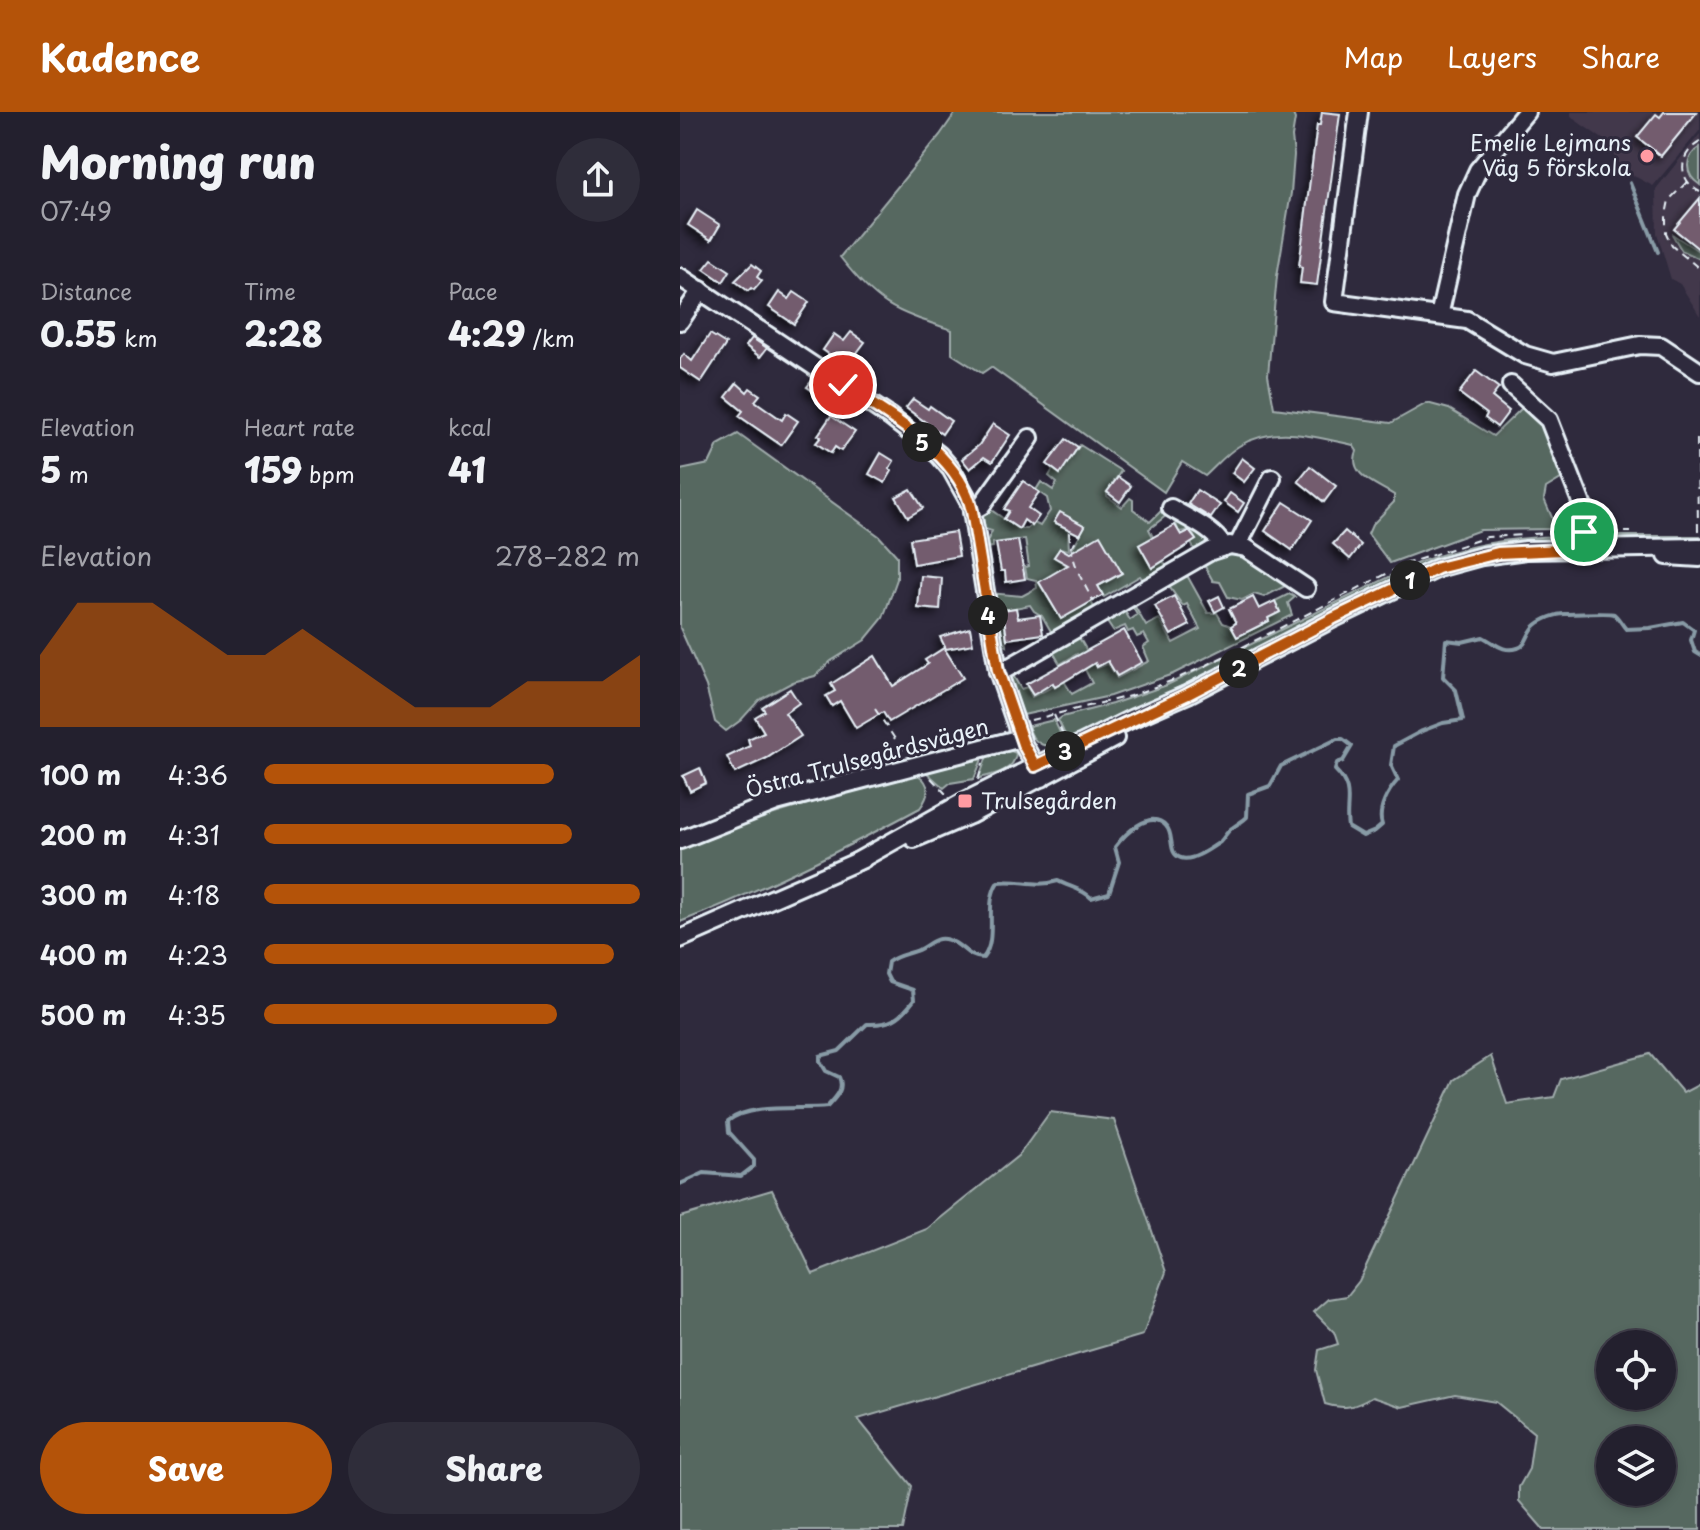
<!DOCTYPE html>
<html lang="en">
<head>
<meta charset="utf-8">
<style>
	body { margin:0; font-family:"Playpen Sans",sans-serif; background:#2f2d3a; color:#f1f3f6; height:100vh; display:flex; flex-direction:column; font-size:30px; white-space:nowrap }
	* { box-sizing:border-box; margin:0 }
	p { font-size:26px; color:#a3a3aa }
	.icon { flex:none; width:44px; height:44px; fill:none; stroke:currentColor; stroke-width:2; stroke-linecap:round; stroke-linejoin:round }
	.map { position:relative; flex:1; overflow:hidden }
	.drawer { display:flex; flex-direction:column; background:#23202e; width:680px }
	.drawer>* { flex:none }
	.fabs { position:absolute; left:916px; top:1218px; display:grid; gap:16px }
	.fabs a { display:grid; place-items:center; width:80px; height:80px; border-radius:50%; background:#23202e; box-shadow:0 4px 12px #0003,0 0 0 2px #403e4a; font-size:40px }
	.pin { position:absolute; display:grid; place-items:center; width:68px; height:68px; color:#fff; margin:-34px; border:4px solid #fff; border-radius:50%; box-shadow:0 2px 8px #0007 }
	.km { position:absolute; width:40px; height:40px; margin:-20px; border-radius:50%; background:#222; color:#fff; font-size:22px; line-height:40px; text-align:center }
	.round { display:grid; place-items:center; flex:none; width:84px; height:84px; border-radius:42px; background:#2f2d3a }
	.summary { display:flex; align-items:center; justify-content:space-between; height:136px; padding:0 40px }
	h1 { font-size:44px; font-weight:800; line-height:60px }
	.figures { display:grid; grid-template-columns:repeat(3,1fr); gap:12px; height:136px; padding:8px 40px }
	.figures div { display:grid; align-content:center }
	.figures b { font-size:34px; font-weight:800 }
	.figures small { font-size:22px; font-weight:400 }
	.figures p { font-size:22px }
	.chart { height:224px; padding:16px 40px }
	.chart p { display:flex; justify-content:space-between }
	.chart svg { width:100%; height:144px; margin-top:8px; fill:#b45309; opacity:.7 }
	.primary-button { display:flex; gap:16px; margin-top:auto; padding:16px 40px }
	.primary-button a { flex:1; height:92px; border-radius:48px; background:#b45309; color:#fff; font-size:32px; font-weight:800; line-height:92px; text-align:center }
	.primary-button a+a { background:#2f2d3a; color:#f1f3f6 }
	ul { padding:0 40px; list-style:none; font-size:26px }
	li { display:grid; grid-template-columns:128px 96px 1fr; align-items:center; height:60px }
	li i { height:20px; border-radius:10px; background:#b45309 }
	header { display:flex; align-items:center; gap:48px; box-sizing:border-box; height:112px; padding:0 40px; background:#b45309; color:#fff }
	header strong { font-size:38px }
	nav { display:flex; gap:44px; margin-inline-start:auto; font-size:28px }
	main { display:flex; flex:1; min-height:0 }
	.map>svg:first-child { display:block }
	.built { fill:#43394c }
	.green { fill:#576860; stroke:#a0acac; stroke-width:2; fill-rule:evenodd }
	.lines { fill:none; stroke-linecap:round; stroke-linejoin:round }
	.stream { stroke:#889ba6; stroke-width:4 }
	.building { fill:#735b6e; stroke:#e8f1f8; stroke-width:2; filter:url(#shadow) }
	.minor-casing { stroke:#e8f1f8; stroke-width:22 }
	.path { stroke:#e8f1f8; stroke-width:2; stroke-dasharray:8 6; stroke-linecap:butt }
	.minor { stroke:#2f2a3d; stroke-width:16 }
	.route-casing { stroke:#fff; stroke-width:16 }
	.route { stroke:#b45309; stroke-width:10 }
	.poi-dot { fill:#ff9aa2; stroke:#2f2a3d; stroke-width:3 }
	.labels { text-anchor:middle; stroke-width:6; stroke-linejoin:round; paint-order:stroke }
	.poi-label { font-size:22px; fill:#e8f1f8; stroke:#2f2a3d; text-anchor:end }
	.street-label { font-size:22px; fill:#e8f1f8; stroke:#2f2a3d }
</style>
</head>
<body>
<header>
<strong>Kadence</strong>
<nav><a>Map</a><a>Layers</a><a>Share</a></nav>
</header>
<main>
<section class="drawer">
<div class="summary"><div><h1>Morning run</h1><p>07:49</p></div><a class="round"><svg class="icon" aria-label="share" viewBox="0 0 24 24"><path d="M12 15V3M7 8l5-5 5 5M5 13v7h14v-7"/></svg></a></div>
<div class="figures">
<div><p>Distance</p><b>0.55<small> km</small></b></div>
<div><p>Time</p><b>2:28</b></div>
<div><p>Pace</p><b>4:29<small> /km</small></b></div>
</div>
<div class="figures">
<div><p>Elevation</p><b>5<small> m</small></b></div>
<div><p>Heart rate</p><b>159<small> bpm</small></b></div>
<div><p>kcal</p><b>41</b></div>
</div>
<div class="chart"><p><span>Elevation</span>278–282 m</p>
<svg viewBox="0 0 160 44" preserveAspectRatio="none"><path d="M0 44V22L10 6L20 6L30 6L40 14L50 22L60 22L70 14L80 22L90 30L100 38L110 38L120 38L130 30L140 30L150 30L160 22V44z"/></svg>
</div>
<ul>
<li><b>100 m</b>4:36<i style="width:77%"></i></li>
<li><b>200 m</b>4:31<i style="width:82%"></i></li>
<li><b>300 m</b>4:18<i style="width:100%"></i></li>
<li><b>400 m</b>4:23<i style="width:93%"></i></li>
<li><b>500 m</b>4:35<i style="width:78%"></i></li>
</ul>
<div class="primary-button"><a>Save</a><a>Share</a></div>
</section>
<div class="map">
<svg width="1020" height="1418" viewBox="0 0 1020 1418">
	<defs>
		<filter id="shadow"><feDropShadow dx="-4.5" dy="4.5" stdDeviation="4" flood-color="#0009"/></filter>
	</defs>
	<rect width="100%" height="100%" fill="#2f2a3d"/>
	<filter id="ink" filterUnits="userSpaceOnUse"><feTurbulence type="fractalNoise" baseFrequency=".0125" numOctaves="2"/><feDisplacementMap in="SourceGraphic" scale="16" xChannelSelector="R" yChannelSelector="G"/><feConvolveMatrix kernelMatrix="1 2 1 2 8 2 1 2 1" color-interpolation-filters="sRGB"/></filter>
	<g filter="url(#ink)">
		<g class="built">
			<path d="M891,0H1020V18L973,74L943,58L927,30L891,5Z"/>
			<path d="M1020,22V204L1000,172L991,167L977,121L976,77Z"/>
		</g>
		<g class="green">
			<path d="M276,0H612L615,7L612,25L614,43L611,81L597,164L588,263L594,296L711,311L747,291L769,297L813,324L843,295L864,311L884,365L866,376L864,387L877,417L800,418L710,451L688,422L692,413L714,390V383C697,372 667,363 677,339L673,333C637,325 593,312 559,334C547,341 536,354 525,364L502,350L484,380L311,255L302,261L272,242V218C214,199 199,195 160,145L260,23Z"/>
			<path d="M1020,35V73C1004,62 1004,45 1020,35Z"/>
			<path d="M992,122L1020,140V147L1002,139Z"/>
			<path d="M58,322L199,424L217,444V467L203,506L185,528L151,549L135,564L113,570L79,588L61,608L46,619L35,610L26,574L0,516V358L29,352L38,333Z"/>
			<path d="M400,333L441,359L427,380V384L442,395L450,386L453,388V397L470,410L483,397L527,423L532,431L517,443L511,431L516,428L511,418L499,420L496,412L487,403L469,417L473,425L459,433L471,455L483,449L489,459L466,472L460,464L424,485L417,475L441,461L393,444L392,437L405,414L393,408L388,419L389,438L380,436L374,445L390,456L359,471L381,507L406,493L405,480L414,495L413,500L375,526L362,504L354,499L350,493L324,498L327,534L318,529L310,481L342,484L357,476L356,468L347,466L345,455L349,454L345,427L313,431V435L304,436L312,419L299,415L300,402L307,397L311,398L339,417H347L354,411L360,414L370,399L367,386L356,378L361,370L373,378L377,371L369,364L373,357L380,361Z"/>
			<path d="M890,424C866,433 839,429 814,433C786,437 760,447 735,457L389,631L378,608L382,605L432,592L487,573L740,450C790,432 837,424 890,424Z"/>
			<path d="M919,424H1020V429L919,428Z"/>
			<path d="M557,437L611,471L584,485L574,482L562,488L548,485L540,470L533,469L523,451L529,446Z"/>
			<path d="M505,464L508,465L528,501H537L543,511L551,514L557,525L589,509L583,496L592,504L600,500L595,489L609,482L615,485L608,491L612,503L493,562L430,584L343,603L330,574V561L335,560L334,565L341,577L347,575L352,585L384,569L392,582L412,571L397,542L380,552L372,538L397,522L417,556L428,552L437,566L469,549L463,535L469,531L464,522L457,525L453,518L448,520L445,514L433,519L425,507L443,496L450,508L457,503L451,492L453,491L466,514L479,507L493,531L520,517L507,492L503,494L488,473Z"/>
			<path d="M374,608L386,633C369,638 351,633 349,614Z"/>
			<path d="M326,637L336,641C335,659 313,663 299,666L307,644Z"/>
			<path d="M302,647L294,667L270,671L264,676L245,659Z"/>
			<path d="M238,663C252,672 249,684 240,696C162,738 83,778 0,810V738L81,706L217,665Z"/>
			<path d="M970,942L1003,981L1020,972V1418H864L839,1389V1375L849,1357L854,1321L816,1290L775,1283L722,1295L692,1285C676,1295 663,1298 645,1292L636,1258L639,1238L658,1232L654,1220L634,1200L649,1187L667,1184L679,1169L774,968L811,944L827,992L874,985L881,967ZM930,1232H982V1284H930ZM930,1328H982V1380H930Z"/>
			<path d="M370,1000L434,1008L486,1160L463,1223L178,1307L232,1374L223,1418H0V1105L92,1078L133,1162L247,1117L339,1043Z"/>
		</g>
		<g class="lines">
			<g class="stream">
				<path d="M950,71L978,140"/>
				<path d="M0,1072L24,1061L61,1064L74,1054V1048L49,1020L48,1009C69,991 119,998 147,995C155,986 165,978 159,965L146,959L140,949V944L159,939L187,912C210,913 220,907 234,888L233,878L210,870L206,862L208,850C217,843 228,842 238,838C252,831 257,821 275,831C285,837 290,846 303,846C319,826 303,792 318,770C342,767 354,776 378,769C389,775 403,777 411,786L429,781L439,750L435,735C444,723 470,696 486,714C495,723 487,742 501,746C512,750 531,736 540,730C545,725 547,719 552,716C557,712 563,709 567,705L568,682L590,674L601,654L657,627H663L672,634L663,649L657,651L655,658C676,678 664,693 668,715L683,724L695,719L702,713C697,698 708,679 718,668L711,653L714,634L742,619L763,611L783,608L776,578L763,565L766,528L782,530L803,525C815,531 823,541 838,536C848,533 847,520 856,513C863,507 876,502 885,502C892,502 931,500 934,502C939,506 942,513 946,517L970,516L1003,510L1014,518L1011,528L1015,540L1020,543"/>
			</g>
		</g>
		<g class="building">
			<path d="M642,0L660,2L637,173L620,171L622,155L619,154L637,13H640Z"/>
			<path d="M984,0H1017L981,44L957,25L976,2L980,5Z"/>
			<path d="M1020,86V138L994,117Z"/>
			<path d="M17,98L40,113L31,128L8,113Z"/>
			<path d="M32,147L50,159L43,170L24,157Z"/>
			<path d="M72,152L81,159L77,165L82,169L74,178L71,176L68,179L55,169Z"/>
			<path d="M99,180L109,187L114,180L129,190L114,212L89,195Z"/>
			<path d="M171,220L185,230L173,246L183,254L177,262L143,238L154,222L164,229Z"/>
			<path d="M30,222L46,232L21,270L0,256V247L4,242L12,249Z"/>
			<path d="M72,226L87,236L80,245L66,234Z"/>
			<path d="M796,259L819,276L812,285L829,299L817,315L805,306L807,302L779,281Z"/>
			<path d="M133,267L148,277L142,285L127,275Z"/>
			<path d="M57,271L67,280L70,276L80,283L75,289L102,308L106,301L118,309L101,333L59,304L63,299L46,285Z"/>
			<path d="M151,280L159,286L150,299L142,294Z"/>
			<path d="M233,287L248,297L250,294L271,309L262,322L226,296Z"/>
			<path d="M151,304L175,320L161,339L155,335L151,341L136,331L141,325L138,323Z"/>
			<path d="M313,312L330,323L312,350L304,345L290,357L282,347L299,333Z"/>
			<path d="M386,327L398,335L380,362L367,352Z"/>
			<path d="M201,341L214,349L209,357L212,359L205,371L189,362Z"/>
			<path d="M562,346L575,356L564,370L552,361Z"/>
			<path d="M630,354L656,374L644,390L618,369Z"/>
			<path d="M438,365L451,374L440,390L427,380Z"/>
			<path d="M343,369L359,380L348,396L359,404L352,414L344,408L339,417L324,407L329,399L324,397Z"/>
			<path d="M231,377L243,396L228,405L216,385Z"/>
			<path d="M517,378L540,393L531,406L508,392Z"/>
			<path d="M550,381L564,391L558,400L544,390Z"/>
			<path d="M604,390L632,408L612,438L585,419Z"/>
			<path d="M380,400L405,414L400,423L374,410Z"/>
			<path d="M495,413L501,423L509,419L516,428L472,456L459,433Z"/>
			<path d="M665,419L681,433L670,447L653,432Z"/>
			<path d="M275,420L279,444L234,452L230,427Z"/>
			<path d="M420,423L442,461L418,474L423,483L381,507L359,470L388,453L374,445L380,436L389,441Z"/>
			<path d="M338,428L345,467L326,470L325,459H321L316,431Z"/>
			<path d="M241,464L262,466L260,498L238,496Z"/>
			<path d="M494,484L510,513L491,523L475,494Z"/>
			<path d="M539,484L544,495L535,500L529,489Z"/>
			<path d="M573,485L579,497L595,489L600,500L588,506L589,509L557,525L551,514L556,511L549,497Z"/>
			<path d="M336,496L338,506L360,503L363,522L327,527L323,498Z"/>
			<path d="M290,516L293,532L266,537L260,525Z"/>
			<path d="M444,518L462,550L437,564L428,549L417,555L415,551L375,575L373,571L353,583L346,572Z"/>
			<path d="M264,536L283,566L209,610L203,600L176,616L160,589L152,594L146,584L155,579L151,572L195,544L213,574L248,552L245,548Z"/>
			<path d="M110,577L119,591L105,601L121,624L87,646L55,661L47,645L70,634L68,627L84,620L75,605L85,599L82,595Z"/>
			<path d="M20,656L26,671L10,679L3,664Z"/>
		</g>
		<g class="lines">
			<defs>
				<g id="minor">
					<path d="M679,0L654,190L787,208L845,243L873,251L960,233L981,234L1020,260"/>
					<path d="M0,165L210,305L259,343L271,357L291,393L318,559L343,632L362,666"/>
					<path d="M759,204L787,82L798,58L846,0"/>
					<path d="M0,209L21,178"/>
					<path d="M831,273L869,308L903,395L905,408L902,437"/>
					<path d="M491,396C507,406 534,417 543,434"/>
					<path d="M292,399L301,394L350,326"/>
					<path d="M558,433L592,366"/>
					<path d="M987,444L1020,446"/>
					<path d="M318,559L326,557L531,439L550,433L566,436L626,476"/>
					<path d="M234,727L290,703L435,626"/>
					<path d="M0,728L96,690L341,626"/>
					<path d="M176,750L285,689L453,606L508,582L654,506L758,456L802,444L846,438L1020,435"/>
					<path d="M0,827L183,747"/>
				</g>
			</defs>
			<use href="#minor" class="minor-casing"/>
			<g class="path">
				<path d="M1020,30C998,42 997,68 1020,80"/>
				<path d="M1007,70L989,88L986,103V121L992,134L1020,157"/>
				<path d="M1018,419L1017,326L1020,321"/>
				<path d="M389,420C392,450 399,464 414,490"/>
				<path d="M917,420H951"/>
				<path d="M853,422L887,420"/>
				<path d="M391,436L398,425"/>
				<path d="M195,597L225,642"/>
				<path d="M374,603L384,625"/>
				<path d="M351,608L450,584L491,569L523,555L728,451L807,425L843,423"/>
				<path d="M251,666L266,682"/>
				<path d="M298,668L303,651"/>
			</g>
			<use href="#minor" class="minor"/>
		</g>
	</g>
	<g class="lines" filter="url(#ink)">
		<defs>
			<path id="route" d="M163,273C208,305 279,339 292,399L318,559L343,632L355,654L508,582L654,506L758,456L818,441L902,437L904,420"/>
		</defs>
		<use href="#route" class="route-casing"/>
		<use href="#route" class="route"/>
	</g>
	<g class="poi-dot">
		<circle cx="967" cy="44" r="8"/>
		<rect x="277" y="681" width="16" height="16" rx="4"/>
	</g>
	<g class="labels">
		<g class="poi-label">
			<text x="951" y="39">Emelie Lejmans<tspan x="951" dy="25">Väg 5 förskola</tspan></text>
			<text x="301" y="697" text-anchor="start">Trulsegården</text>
		</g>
		<g class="street-label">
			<text transform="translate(187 646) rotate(-15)" y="8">Östra Trulsegårdsvägen</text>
		</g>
	</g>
</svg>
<div class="fabs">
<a><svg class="icon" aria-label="locate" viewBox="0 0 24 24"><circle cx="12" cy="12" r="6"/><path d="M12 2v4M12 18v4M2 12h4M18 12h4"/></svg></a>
<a><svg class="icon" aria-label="layers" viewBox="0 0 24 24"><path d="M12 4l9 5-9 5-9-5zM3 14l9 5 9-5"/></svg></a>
</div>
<div class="pin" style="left:904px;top:420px;background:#1e9e55"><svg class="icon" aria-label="arrive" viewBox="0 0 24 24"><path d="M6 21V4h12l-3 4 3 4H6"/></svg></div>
<div class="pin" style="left:163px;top:273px;background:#d93025"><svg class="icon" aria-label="check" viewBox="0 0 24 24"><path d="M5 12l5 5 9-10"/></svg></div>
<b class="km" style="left:730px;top:468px">1</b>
<b class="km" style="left:559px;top:556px">2</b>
<b class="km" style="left:385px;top:639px">3</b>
<b class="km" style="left:308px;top:503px">4</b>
<b class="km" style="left:242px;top:330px">5</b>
</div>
</main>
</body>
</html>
